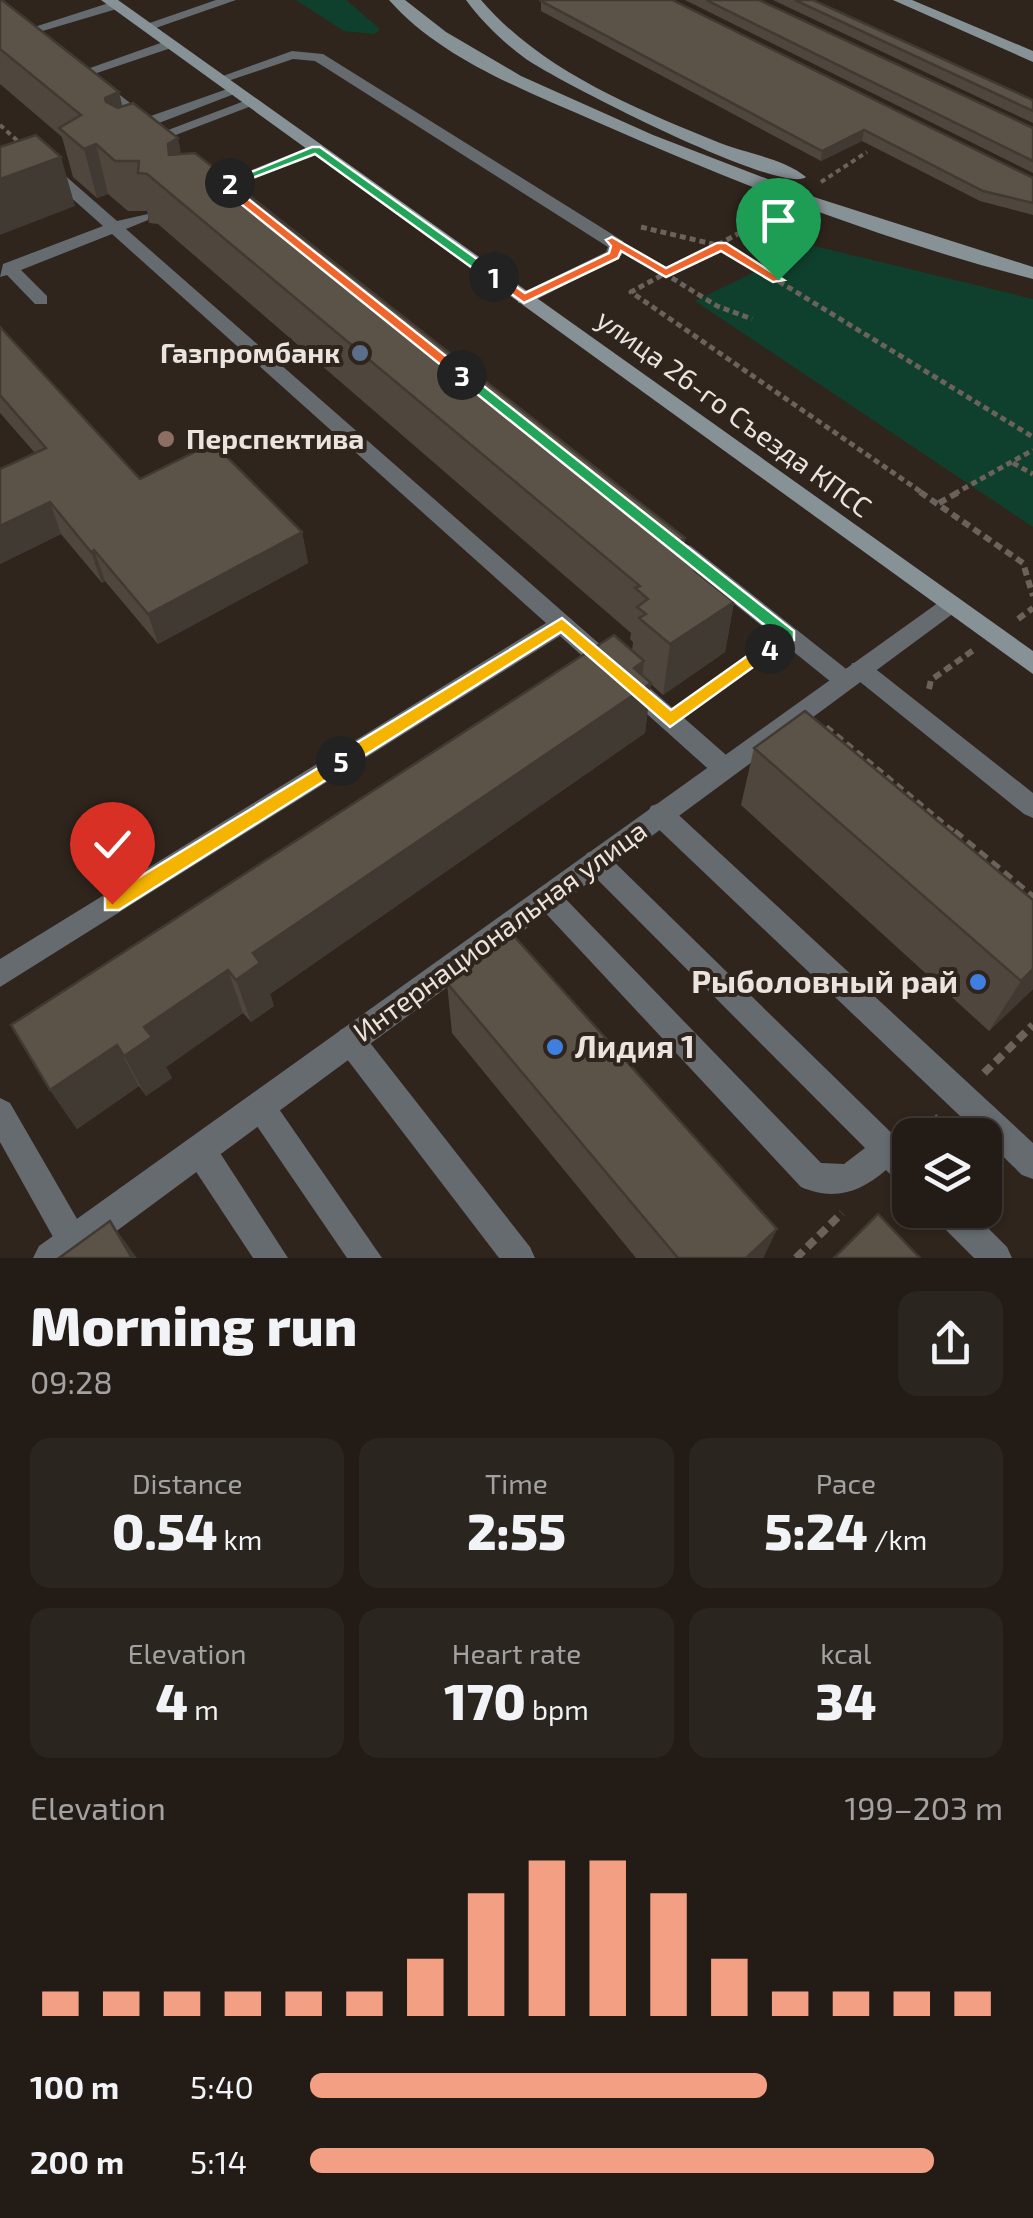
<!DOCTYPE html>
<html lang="en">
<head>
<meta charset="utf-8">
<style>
	body { margin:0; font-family:"Exo 2",sans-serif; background:#2b251f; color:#f1f3f6; height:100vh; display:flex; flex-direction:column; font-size:38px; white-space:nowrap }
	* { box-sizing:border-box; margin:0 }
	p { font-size:32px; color:#a3a1a1 }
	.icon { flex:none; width:55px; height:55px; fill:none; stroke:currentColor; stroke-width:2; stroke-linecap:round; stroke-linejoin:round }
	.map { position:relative; height:1258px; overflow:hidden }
	.details { display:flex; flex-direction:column; background:#231c16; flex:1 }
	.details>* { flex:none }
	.controls { position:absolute; left:892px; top:1118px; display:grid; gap:20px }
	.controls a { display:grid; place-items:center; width:110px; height:110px; border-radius:20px; background:#231c16; box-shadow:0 2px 8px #0004,0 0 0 2px #403a35; font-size:50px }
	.pin { position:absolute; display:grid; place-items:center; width:85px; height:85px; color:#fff; margin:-102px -42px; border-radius:50% 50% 50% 0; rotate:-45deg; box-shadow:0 0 10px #0007 }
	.pin .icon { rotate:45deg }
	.km { position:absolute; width:50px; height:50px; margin:-25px; border-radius:50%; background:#222; color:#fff; font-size:28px; line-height:50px; text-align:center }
	.round { display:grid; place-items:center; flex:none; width:105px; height:105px; border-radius:20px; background:#2b251f }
	.headline { display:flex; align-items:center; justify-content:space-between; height:170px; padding:0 30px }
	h1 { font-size:55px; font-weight:800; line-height:75px }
	.figures { display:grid; grid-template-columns:repeat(3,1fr); gap:15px; height:170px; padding:10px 30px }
	.figures div { display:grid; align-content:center; border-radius:20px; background:#2b251f; text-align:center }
	.figures b { font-size:50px; font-weight:800 }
	.figures small { font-size:28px; font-weight:400 }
	.figures p { font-size:28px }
	.chart { height:280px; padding:20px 30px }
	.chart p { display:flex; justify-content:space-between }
	.chart svg { width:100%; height:180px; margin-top:10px; stroke:#f39f83; stroke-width:6 }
	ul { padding:0 30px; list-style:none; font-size:32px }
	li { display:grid; grid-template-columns:160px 120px 1fr; align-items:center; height:75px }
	li i { height:25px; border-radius:12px; background:#f39f83 }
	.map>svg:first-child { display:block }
	.green { fill:#0f402d }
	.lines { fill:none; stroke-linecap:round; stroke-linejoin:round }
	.path-far3 { stroke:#6b625b; stroke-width:4; stroke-dasharray:5 4; stroke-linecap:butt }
	.path-far2 { stroke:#6b625b; stroke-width:5; stroke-dasharray:6 4; stroke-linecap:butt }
	.path-far1 { stroke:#6b625b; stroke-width:6; stroke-dasharray:8 5; stroke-linecap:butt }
	.path { stroke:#6b625b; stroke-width:8; stroke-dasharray:10 6; stroke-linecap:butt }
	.lane { fill:#656b6e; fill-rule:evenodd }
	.street { fill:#656b6e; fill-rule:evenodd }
	.secondary { fill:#879297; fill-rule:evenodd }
	.wall { fill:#4f473e }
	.shaded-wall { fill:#403a32 }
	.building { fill:#5c5348; stroke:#403a32; stroke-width:2.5 }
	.split-1 { fill:#f0652b; stroke:#fff; stroke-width:2.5 }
	.split-2 { fill:#22a559; stroke:#fff; stroke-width:2.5 }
	.split-3 { fill:#f0652b; stroke:#fff; stroke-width:2.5 }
	.split-4 { fill:#22a559; stroke:#fff; stroke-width:2.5 }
	.split-5 { fill:#f5b400; stroke:#fff; stroke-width:2.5 }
	.split-6 { fill:#f5b400; stroke:#fff; stroke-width:2.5 }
	.service-dot { fill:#5c6f8a; stroke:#2f251d; stroke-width:4 }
	.education-dot { fill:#8d6e63; stroke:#2f251d; stroke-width:4 }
	.shop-dot { fill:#3f7fe0; stroke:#2f251d; stroke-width:4 }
	.labels { text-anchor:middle; stroke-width:8; stroke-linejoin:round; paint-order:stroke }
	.poi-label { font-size:28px; font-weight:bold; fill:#ebe4de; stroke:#2f251d; text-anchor:end }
	.street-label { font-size:28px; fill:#ebe4de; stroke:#2f251d }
	.near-poi-label { font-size:32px; font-weight:bold; fill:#ebe4de; stroke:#2f251d; text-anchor:end }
</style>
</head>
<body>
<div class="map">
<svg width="1033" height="1258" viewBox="0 0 1033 1258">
	<rect width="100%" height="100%" fill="#2f251d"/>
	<g class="green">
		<path d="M296,0H346L380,29L374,34L344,31Z"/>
		<path d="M802,243L1033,299V527L695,301L761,269Z"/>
	</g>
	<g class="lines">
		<g class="path-far3">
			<path d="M0,125L21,144"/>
			<path d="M821,182L867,152"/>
			<path d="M764,221L773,214"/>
		</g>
		<g class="path-far2">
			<path d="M767,218L631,292L924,494"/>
			<path d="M641,227L721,246L1033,437"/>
			<path d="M638,257L717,306L752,319"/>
			<path d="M1013,463L1033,474"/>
			<path d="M954,494L1033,450"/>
		</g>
		<g class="path-far1">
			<path d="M920,492L1023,563L1033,596"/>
			<path d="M939,503L959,492"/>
			<path d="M1018,619L1033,608"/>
			<path d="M929,689L931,680L975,649"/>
			<path d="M692,705L767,651"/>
			<path d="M826,727L957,835"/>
		</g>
		<g class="path">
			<path d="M954,832L1033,898"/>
			<path d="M984,1073L1033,1025"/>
			<path d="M921,1135L939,1117"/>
			<path d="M796,1258L842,1213"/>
		</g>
		<g class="lane">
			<path d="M216,0H236L150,30L138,27Z"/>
			<path d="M115,1L120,2V8L29,35L22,31Z"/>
			<path d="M169,40L176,44L174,47L88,76L76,73Z"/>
			<path d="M292,51L323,54L623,241L622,255L530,303H518V295L606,252L608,247L315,61L293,59L219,84L212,80Z"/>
			<path d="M92,81H102L148,117L230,88L242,91L146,128L92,87Z"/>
			<path d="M247,100L259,103L147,146L134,143Z"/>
			<path d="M311,146L324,149L209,196L195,193Z"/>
			<path d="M49,172H61L117,221L148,214V220L126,229L733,761L736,768L733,775L724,778L715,775L560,636L0,987V959L546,623L112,234L21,270L47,296V304H35L7,275L0,277L3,264L103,226L49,178Z"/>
			<path d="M683,543L691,546L850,672L852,663H868L1033,793V818L1024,814L854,677L852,686H836L675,556L672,551L675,546Z"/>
			<path d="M660,803L669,806L1033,1143V1179L1022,1175L985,1139V1135H980L651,822L647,814L651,806Z"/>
			<path d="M596,850L605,853L910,1151V1187L899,1183L886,1170C859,1193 834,1201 801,1187L538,905L534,897L538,889L547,885L556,889L821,1163L844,1164L865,1148L587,869L583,861L587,853Z"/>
			<path d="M350,1026L360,1030L530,1247L535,1258H499L340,1050L336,1040L340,1030Z"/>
			<path d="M260,1091L270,1096L382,1258H347L250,1116L245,1106L250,1096Z"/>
			<path d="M0,1098L10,1103L84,1231L89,1242L84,1253L73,1258L62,1253L0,1142Z"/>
			<path d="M200,1135L211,1139L288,1258H253L189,1161L185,1150L189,1139Z"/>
			<path d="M932,1210H970L1007,1247L1012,1258H974L937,1221Z"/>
		</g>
		<path class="street" d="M949,595L958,598L961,604L958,610L80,1258H33L39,1246Z"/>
		<g class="secondary">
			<path d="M101,0H118L1033,651V674Z"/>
			<path d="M389,0H405L446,32L521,76L653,135L817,198L1033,267V279C884,241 738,184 597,122C526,91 441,59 389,0Z"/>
			<path d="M466,0H481C542,71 634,108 720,143C745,153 785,159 806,177C782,196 559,82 526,59C503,42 483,23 466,0Z"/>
			<path d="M893,0H912L1033,51V62Z"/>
		</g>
	</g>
	<g class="wall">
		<path d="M0,0L119,92L122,106L181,154L685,538L684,548L702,577L734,602L725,652L663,695L651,684L645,733L270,994L274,1006L251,1022L243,1013L166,1067L172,1078L146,1096L139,1086L77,1129L50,1090L632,651L633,642L630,639L631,633L158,224L149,223L147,211H128L108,194L97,198L73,177L62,137L0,84Z"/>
		<path d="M685,0H759L1033,128V173Z"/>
		<path d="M773,0H813L1033,100V123Z"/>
		<path d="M541,1L1033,178V215L980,201L862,141L821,161L541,11Z"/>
		<path d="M0,327L140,479L302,532L308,563L158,644L105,581L102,583L61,534L0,564V469L35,453L0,413Z"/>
		<path d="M754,748L1033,989L989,1031L741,805Z"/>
		<path d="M447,983L777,1229L763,1258H636L452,1033Z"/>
	</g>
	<g class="shaded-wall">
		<path d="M119,92L130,140L117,146L105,98Z"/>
		<path d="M864,130L862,141L821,161L822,151Z"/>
		<path d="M178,138L188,187L179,194V205L169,155L168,144Z"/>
		<path d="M96,144L108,194L97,198L84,149Z"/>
		<path d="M61,157L75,206L0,235V179Z"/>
		<path d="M50,502L61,534L0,564V526Z"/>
		<path d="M302,532L308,563L158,644L148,614Z"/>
		<path d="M94,550L105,581L102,583L91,552Z"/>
		<path d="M704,564L696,616L695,571Z"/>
		<path d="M734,602L725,652L663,695L670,644Z"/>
		<path d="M644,661L641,690L651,683L645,733L270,994L274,1006L251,1022L236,980L253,953Z"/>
		<path d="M1033,969V989L989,1031L1021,981Z"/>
		<path d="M228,970L243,1013L166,1067L172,1078L146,1096L124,1056L144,1027Z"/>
		<path d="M117,1045L139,1086L77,1129L50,1090Z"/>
		<path d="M110,1221L137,1258H132Z"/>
		<path d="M777,1229L763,1258H746Z"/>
	</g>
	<g class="building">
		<path d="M0,0H2L119,92L105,98L106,102L118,108L133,103L178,138L168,144L169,155L195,153L685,538L678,543L704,564L695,571L734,602L670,644L639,618L646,614L637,607L648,599L635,588L640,586L147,174L138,173L139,161H115L96,144L84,149L59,128L81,115L0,49Z"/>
		<path d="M544,0H672L1033,178V203L983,191L864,130L822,151L541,1Z"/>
		<path d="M706,0H759L1033,128V161Z"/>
		<path d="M795,0H813L1033,100V111Z"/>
		<path d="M36,135L61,157L0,179V147Z"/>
		<path d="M0,327L140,479L213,443L302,532L148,614L94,550L91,552L50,502L0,526V469L46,448L0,395Z"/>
		<path d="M614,635L644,661L634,668L651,683L253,953L260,963L236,980L228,970L144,1027L152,1037L124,1056L117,1045L50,1090L11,1025Z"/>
		<path d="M805,711L1033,900V969L1021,981L754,748Z"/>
		<path d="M513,935L777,1229L746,1258H678L447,983Z"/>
		<path d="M878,1214L920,1258H834Z"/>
		<path d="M110,1221L132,1258H59Z"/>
	</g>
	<path class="split-1" d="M612,237L666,268L717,243H726L784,280L773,282L721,251L666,277L621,251L618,258L524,303L488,277L498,274L525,293L609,253L611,246L606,240Z"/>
	<path class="split-2" d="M312,147H320L498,274V280H489L315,154L234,185L225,183Z"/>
	<path class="split-3" d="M226,180H234L232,186L466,372V378H457L220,187V183Z"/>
	<path class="split-4" d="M457,372H466L794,631V640L775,653H764V644L777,635L457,378Z"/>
	<path class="split-5" d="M562,618L671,710L764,644H775L778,649L670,727L561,632L348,766H335V756Z"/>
	<path class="split-6" d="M341,754L348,756V766L119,910H105V898Z"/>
	<circle class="service-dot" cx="360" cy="353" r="10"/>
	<circle class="education-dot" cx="166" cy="439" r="10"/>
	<g class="shop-dot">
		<circle cx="978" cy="982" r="10"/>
		<circle cx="555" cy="1047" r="10"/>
	</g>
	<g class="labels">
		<g class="poi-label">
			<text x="340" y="363">Газпромбанк</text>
			<text x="186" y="449" text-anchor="start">Перспектива</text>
		</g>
		<g class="street-label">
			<text transform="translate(734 413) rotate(36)" y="10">улица 26-го Съезда КПСС</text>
			<text transform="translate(500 931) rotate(-36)" y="10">Интернациональная улица</text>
		</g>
		<g class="near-poi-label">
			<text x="958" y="993">Рыболовный рай</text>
			<text x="575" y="1058" text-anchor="start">Лидия 1</text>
		</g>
	</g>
</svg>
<div class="controls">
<a><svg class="icon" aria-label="layers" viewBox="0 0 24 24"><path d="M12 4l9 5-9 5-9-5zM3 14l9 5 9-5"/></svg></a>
</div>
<div class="pin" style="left:778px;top:280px;background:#1e9e55"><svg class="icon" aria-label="arrive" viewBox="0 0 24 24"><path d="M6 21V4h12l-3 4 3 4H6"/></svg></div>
<div class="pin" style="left:112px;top:904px;background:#d93025"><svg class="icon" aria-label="check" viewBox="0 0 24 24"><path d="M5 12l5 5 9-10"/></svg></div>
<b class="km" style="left:494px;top:277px">1</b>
<b class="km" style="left:230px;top:183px">2</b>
<b class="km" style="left:462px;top:375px">3</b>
<b class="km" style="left:770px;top:649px">4</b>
<b class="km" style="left:341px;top:761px">5</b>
</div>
<section class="details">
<div class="headline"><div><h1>Morning run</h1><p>09:28</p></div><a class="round"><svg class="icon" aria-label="share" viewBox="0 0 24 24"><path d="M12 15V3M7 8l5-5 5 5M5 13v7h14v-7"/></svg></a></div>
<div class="figures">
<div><p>Distance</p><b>0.54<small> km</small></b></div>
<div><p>Time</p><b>2:55</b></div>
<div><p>Pace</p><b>5:24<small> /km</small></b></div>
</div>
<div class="figures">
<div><p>Elevation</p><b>4<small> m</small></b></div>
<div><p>Heart rate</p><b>170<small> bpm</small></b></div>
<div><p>kcal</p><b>34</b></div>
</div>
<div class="chart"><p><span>Elevation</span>199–203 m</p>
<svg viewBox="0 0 160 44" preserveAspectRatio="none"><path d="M5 44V38M15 44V38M25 44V38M35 44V38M45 44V38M55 44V38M65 44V30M75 44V14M85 44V6M95 44V6M105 44V14M115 44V30M125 44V38M135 44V38M145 44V38M155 44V38"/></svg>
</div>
<ul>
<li><b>100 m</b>5:40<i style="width:66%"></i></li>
<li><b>200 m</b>5:14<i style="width:90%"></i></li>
</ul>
</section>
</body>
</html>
